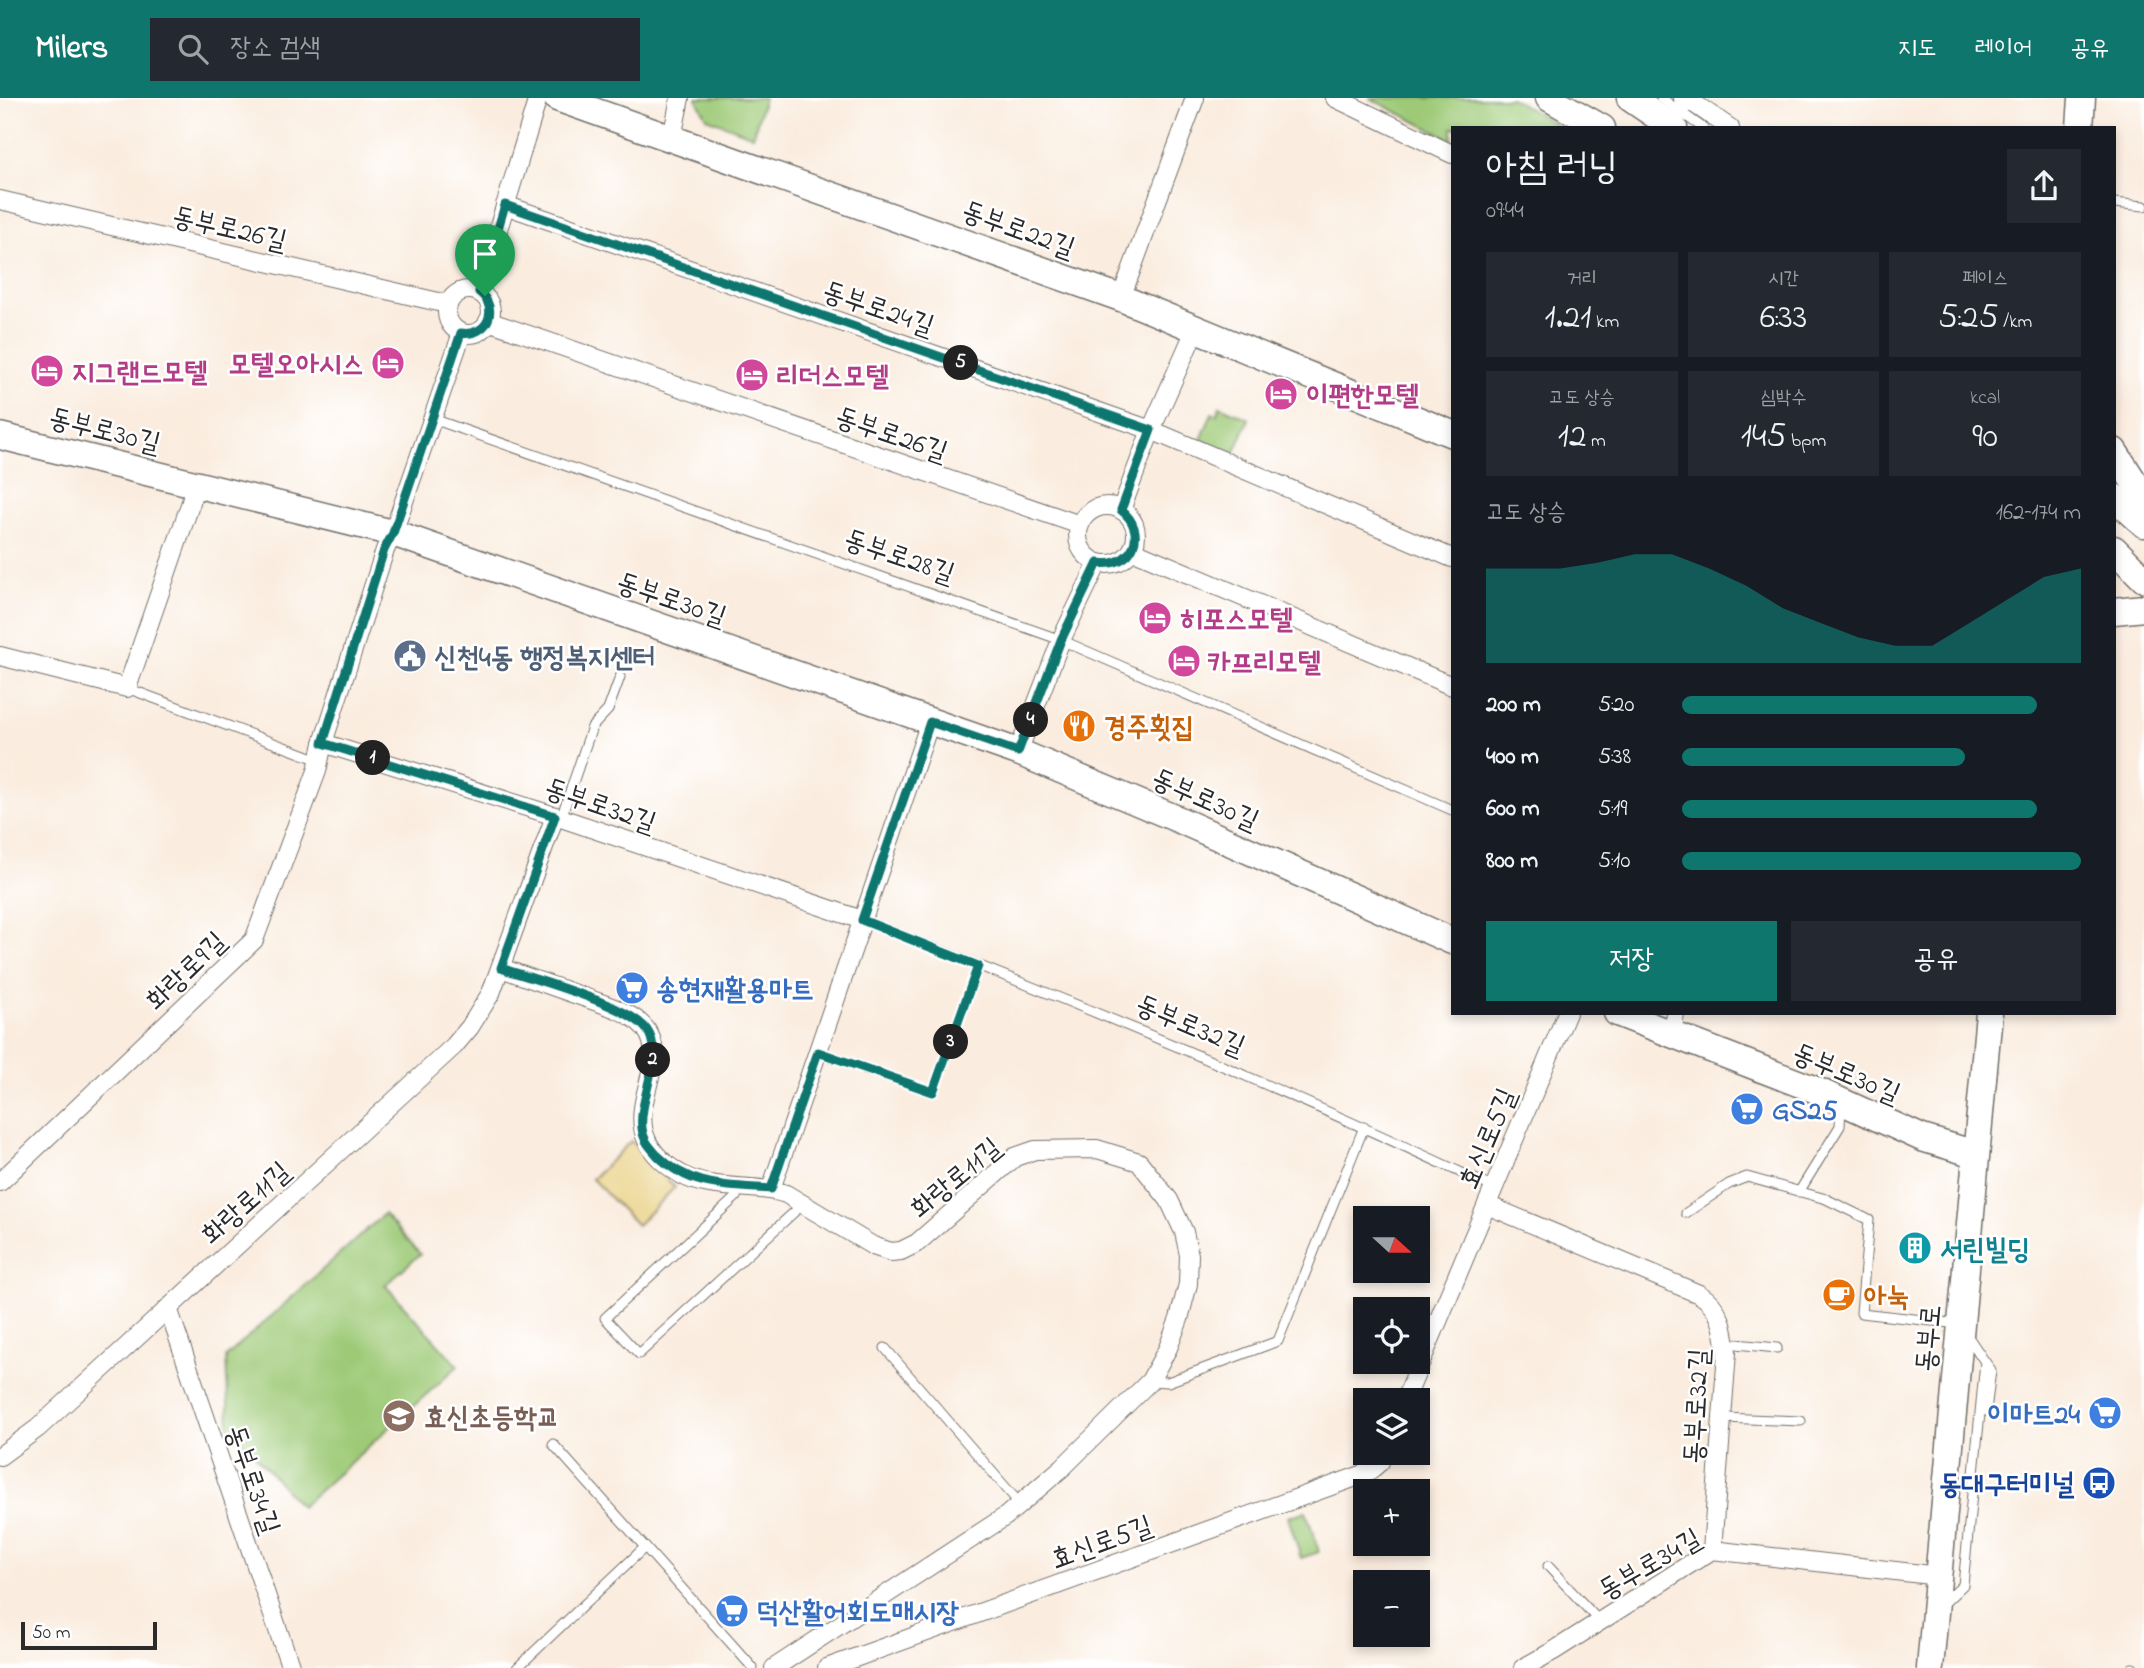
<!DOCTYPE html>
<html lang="ko">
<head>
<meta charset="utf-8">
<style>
	body { margin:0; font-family:"Indie Flower","Poor Story",sans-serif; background:#242831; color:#f1f3f6; height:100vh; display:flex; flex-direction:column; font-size:26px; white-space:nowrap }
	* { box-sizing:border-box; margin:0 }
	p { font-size:23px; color:#9ea1a6 }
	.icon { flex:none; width:38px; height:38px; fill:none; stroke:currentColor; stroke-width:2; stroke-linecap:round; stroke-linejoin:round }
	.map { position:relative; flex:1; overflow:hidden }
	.drawer { position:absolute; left:1451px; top:28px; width:665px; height:889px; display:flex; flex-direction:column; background:#171b24; border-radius:0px; box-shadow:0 4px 10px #0003 }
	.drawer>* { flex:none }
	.needle { width:46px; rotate:111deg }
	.fabs { position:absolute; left:1353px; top:1108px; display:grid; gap:14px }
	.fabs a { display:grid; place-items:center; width:77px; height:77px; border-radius:0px; background:#171b24; box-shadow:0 4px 10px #0003; font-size:35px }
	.scale { position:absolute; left:21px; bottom:18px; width:136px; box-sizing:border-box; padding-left:7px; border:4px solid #2b2b2b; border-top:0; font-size:19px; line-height:24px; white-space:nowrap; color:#2b2b2b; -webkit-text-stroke:5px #fff; paint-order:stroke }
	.pin { position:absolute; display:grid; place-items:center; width:60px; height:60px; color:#fff; margin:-72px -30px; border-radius:50% 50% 50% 0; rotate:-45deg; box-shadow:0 0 7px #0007 }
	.pin .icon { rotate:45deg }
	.km { position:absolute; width:35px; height:35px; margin:-18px; border-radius:50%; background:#222; color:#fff; font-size:19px; line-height:35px; text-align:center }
	.round { display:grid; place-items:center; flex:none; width:74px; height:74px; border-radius:0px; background:#242831 }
	.head { display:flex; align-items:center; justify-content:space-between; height:119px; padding:0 35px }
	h1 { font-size:38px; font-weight:600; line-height:52px }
	.metrics { display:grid; grid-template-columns:repeat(3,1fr); gap:10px; height:119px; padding:7px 35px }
	.metrics div { display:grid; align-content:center; border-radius:0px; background:#242831; text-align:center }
	.metrics b { font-size:35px; font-weight:600 }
	.metrics small { font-size:19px; font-weight:400 }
	.metrics p { font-size:19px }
	.chart { height:196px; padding:14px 35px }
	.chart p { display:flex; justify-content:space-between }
	.chart svg { width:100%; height:126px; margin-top:7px; fill:#0f766e; opacity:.7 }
	.button { display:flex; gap:14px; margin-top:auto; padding:14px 35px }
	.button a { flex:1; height:80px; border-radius:0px; background:#0f766e; color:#fff; font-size:28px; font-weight:600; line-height:80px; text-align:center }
	.button a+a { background:#242831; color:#f1f3f6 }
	ul { padding:0 35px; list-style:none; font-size:23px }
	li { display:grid; grid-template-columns:112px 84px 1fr; align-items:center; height:52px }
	li i { height:18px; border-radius:9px; background:#0f766e }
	header { display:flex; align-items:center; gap:42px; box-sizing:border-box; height:98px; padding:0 35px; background:#0f766e; color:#fff }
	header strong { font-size:33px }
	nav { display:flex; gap:38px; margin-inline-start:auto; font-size:24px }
	.search { width:490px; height:63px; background:#242831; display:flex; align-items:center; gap:18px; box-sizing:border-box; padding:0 24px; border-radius:0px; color:#9ea1a6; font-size:26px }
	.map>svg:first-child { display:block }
	.green { fill:#9eca77; stroke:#647a51; stroke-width:2 }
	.sand { fill:#eeda9e; stroke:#8c8264; stroke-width:2 }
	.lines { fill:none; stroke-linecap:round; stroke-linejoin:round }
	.service-casing { stroke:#736f6a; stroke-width:11 }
	.minor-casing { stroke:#736f6a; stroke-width:20 }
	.secondary-casing { stroke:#736f6a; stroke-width:29 }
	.service { stroke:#fff; stroke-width:9 }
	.minor { stroke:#fff; stroke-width:18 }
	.secondary { stroke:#fff; stroke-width:26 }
	.route-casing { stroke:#fff; stroke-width:14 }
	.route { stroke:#0f766e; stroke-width:9 }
	.labels { text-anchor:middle; stroke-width:5; stroke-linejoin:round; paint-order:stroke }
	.street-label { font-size:28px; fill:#2b2b2b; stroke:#fff }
	.hotel-label { font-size:28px; font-weight:bold; fill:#b23c85; stroke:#fff; text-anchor:start }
	.service-label { font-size:28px; font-weight:bold; fill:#4e5e75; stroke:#fff; text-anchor:start }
	.food-label { font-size:28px; font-weight:bold; fill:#c56008; stroke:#fff; text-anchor:start }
	.shop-label { font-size:28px; font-weight:bold; fill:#366cbe; stroke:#fff; text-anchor:start }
	.culture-label { font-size:28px; font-weight:bold; fill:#0d838f; stroke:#fff; text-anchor:start }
	.education-label { font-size:28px; font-weight:bold; fill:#785e54; stroke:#fff; text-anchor:start }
	.transit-label { font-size:28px; font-weight:bold; fill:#164399; stroke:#fff; text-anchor:end }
</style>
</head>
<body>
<header>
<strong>Milers</strong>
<div class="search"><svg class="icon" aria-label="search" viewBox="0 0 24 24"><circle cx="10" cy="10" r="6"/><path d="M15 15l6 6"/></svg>장소 검색</div>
<nav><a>지도</a><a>레이어</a><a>공유</a></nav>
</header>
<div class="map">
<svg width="2144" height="1570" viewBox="0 0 2144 1570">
	<rect width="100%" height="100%" fill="#fff"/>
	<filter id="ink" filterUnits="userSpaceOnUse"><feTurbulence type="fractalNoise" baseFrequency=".0143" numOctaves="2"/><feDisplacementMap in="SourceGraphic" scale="14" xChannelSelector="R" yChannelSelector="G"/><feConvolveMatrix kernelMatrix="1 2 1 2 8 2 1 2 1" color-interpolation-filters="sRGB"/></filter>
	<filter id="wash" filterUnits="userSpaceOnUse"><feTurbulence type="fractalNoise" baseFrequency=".00686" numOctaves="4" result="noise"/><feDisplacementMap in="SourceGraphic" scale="28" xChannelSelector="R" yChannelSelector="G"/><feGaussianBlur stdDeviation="1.57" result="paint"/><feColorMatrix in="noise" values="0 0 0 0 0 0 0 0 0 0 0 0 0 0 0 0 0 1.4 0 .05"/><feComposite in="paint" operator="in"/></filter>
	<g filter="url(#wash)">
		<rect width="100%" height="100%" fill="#faecde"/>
		<g class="green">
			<path d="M696,0H764L753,38L707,20Z"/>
			<path d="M1369,0H1511L1562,30H1452V42Z"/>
			<path d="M1220,308L1249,321L1234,356L1201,342L1212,315L1217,317Z"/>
			<path d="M384,1116L420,1156L385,1187L458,1268L301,1409L229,1328L226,1259Z"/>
			<path d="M1306,1413L1319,1454L1301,1460L1288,1419Z"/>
		</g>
		<path class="sand" d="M631,1043L675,1089L637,1127L592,1081Z"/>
	</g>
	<g filter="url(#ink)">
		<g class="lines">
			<defs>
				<g id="service">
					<path d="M1661,0L1703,30"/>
					<path d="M2114,105L2144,108"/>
					<path d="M433,321L1061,542L1452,712"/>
					<path d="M127,590L319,662"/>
					<path d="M561,720L592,629L608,612L620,579"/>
					<path d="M862,822C1076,904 1287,992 1494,1090"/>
					<path d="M818,954L933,994L978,868"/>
					<path d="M739,1089L736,1099L605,1220L639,1256L803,1106"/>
					<path d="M1799,1094L1840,1028L1841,1008"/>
					<path d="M1686,1115L1729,1086L1747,1079L1826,1101L1869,1122L1861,1215L1959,1226"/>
					<path d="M1726,1245L1777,1250"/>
					<path d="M885,1250L1020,1406"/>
					<path d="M1985,1264L1991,1272L1986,1313"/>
					<path d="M1150,1283L1168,1284L1278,1243L1364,1029"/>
					<path d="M1722,1320L1801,1323"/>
					<path d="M553,1346L753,1570"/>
					<path d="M1548,1468L1600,1524"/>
					<path d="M1941,1508L1963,1487L1985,1264L1967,1237"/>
					<path d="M517,1570L645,1449"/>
					<path d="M2132,1570H2133"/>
				</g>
				<g id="minor">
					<path d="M1335,0L1452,56"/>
					<path d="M1686,0L1730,30"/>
					<path d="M672,40L680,0"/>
					<path d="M0,102L447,206"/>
					<path d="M505,107L1151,332L1452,460"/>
					<circle cx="469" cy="214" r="22"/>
					<path d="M479,194L538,0"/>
					<path d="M1121,200L1195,0"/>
					<path d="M488,223L1080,427"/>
					<circle cx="1107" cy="437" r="29"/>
					<path d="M1121,412L1151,332L1196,230"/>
					<path d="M1132,452L1452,588"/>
					<path d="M0,558L127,590L191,404L194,386"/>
					<path d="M323,645L555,718L862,822"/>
					<path d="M1018,654L1061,542L1098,465"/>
					<path d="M501,870C529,880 558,890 586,900C603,906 625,912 639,924C687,965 594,1026 682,1077C713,1094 753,1085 786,1096L873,1148L891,1154L901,1153L917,1145L1015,1059L1035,1052L1097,1051L1139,1064L1169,1102L1184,1134L1189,1157L1188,1186L1179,1221L1168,1250L1150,1283L1063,1369L1006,1418L774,1570"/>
					<path d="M1672,938L1675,915"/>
					<path d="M0,1084L254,842L317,673L323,645L385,452L393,435L462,235"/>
					<path d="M771,1091L930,624"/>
					<path d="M1487,1107L1699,1196C1721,1209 1724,1230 1727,1254L1712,1452"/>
					<path d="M168,1210L291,1570"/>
					<path d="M1405,1302L1567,915"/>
					<path d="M0,1358L38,1330L454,948L470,929L491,895L555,718"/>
					<path d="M827,1570L1367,1375L1380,1364L1383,1354"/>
					<path d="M1523,1570L1555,1552L1712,1452L1939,1478"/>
				</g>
				<g id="secondary">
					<path d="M557,0L1121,200L1452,336"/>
					<path d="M1549,0L1602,30"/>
					<path d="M1630,0L1674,30"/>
					<path d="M1687,0L1688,1"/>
					<path d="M2080,30L2082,0"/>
					<path d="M0,338L393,435L1018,654L1175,720L1452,843"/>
					<path d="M2114,353L2144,399"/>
					<path d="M2114,399L2144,426"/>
					<path d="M2114,451L2144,481"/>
					<path d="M2114,513L2144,510"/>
					<path d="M1617,915L1816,992L1922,1040L1975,1056"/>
					<path d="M1930,1570L1989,915"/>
				</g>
			</defs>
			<use href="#service" class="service-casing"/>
			<use href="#minor" class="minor-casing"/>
			<use href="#secondary" class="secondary-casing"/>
			<use href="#service" class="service"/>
			<use href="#minor" class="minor"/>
			<use href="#secondary" class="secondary"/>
		</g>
	</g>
	<g class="lines" filter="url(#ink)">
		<defs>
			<path id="route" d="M505,107L1151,332L1121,412C1149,434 1133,470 1098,465L1061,542L1018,654L930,624L862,822L978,868L933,994L818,954L771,1091C728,1088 690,1090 657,1057C650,1049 643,1042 642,1030C640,1015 646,998 649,983C653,967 657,946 647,932C630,907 532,881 501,870L555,718L323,645L384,452L393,435L461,235C488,239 500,210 479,194Z"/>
		</defs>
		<use href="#route" class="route-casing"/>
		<use href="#route" class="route"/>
	</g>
	<defs>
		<symbol id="hotel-disc" viewBox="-11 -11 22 22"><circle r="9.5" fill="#d1479c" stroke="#fff"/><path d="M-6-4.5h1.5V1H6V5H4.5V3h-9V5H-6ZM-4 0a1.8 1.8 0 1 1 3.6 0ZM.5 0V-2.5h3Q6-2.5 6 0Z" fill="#fff"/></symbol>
		<symbol id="civic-disc" viewBox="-11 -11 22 22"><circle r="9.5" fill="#5c6f8a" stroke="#fff"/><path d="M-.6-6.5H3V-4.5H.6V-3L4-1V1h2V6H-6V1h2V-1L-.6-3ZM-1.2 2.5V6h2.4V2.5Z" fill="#fff"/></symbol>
		<symbol id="restaurant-disc" viewBox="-11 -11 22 22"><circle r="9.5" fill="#e8710a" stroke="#fff"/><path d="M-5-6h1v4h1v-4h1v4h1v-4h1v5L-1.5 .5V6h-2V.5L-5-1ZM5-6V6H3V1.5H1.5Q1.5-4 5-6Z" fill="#fff"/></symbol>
		<symbol id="supermarket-disc" viewBox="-11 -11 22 22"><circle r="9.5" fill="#3f7fe0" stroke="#fff"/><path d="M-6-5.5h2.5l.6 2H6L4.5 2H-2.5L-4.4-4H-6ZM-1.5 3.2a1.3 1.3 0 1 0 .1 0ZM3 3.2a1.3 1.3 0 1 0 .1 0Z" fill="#fff"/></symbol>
		<symbol id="building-disc" viewBox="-11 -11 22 22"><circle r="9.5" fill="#0f9aa8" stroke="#fff"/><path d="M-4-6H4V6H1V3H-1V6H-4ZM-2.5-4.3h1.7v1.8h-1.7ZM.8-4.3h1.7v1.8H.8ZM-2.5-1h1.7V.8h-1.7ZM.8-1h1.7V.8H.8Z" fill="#fff"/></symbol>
		<symbol id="cafe-disc" viewBox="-11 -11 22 22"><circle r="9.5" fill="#e8710a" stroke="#fff"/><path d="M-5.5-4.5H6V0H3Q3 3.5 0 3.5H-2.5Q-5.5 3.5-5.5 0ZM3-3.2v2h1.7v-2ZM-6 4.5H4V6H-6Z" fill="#fff"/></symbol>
		<symbol id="school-disc" viewBox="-11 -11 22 22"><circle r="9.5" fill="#8d6e63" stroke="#fff"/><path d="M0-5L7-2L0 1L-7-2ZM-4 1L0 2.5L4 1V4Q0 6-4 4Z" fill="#fff"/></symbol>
		<symbol id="bus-disc" viewBox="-11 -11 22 22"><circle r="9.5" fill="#1a4fb4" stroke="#fff"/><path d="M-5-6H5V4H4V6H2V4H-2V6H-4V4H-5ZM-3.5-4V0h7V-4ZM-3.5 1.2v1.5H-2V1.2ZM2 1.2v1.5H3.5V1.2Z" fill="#fff"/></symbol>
	</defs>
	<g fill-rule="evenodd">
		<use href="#hotel-disc" x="369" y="246" width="38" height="38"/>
		<use href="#hotel-disc" x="28" y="254" width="38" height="38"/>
		<use href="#hotel-disc" x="733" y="258" width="38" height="38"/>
		<use href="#hotel-disc" x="1262" y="277" width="38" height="38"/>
		<use href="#hotel-disc" x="1136" y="501" width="38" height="38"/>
		<use href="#civic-disc" x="391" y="539" width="38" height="38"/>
		<use href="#hotel-disc" x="1165" y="544" width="38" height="38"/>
		<use href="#restaurant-disc" x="1060" y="609" width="38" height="38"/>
		<use href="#supermarket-disc" x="613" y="871" width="38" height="38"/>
		<use href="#supermarket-disc" x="1728" y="992" width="38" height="38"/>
		<use href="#building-disc" x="1896" y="1131" width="38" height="38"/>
		<use href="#cafe-disc" x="1820" y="1178" width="38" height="38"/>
		<use href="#supermarket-disc" x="2086" y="1296" width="38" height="38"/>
		<use href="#school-disc" x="380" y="1299" width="38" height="38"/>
		<use href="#bus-disc" x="2080" y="1366" width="38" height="38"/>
		<use href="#supermarket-disc" x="713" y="1494" width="38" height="38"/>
	</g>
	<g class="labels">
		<g class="street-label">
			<text transform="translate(230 129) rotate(13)" y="10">동부로26길</text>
			<text transform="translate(1019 130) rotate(20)" y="10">동부로22길</text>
			<text transform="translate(879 209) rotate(19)" y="10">동부로24길</text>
			<text transform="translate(105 331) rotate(14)" y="10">동부로30길</text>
			<text transform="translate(892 335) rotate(19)" y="10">동부로26길</text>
			<text transform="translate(900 457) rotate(19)" y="10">동부로28길</text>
			<text transform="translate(672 500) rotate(19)" y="10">동부로30길</text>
			<text transform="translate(1206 700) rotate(24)" y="10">동부로30길</text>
			<text transform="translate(601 706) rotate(19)" y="10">동부로32길</text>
			<text transform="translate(185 872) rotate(-44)" y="10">화랑로9길</text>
			<text transform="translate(1191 926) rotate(23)" y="10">동부로32길</text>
			<text transform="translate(1847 974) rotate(23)" y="10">동부로30길</text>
			<text transform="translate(1486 1040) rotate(-67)" y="10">효신로5길</text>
			<text transform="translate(955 1079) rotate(-40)" y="10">화랑로11길</text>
			<text transform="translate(245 1104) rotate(-42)" y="10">화랑로11길</text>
			<text transform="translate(1927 1240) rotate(-85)" y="10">동부로</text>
			<text transform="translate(1695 1308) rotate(-87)" y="10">동부로32길</text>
			<text transform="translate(254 1381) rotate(71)" y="10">동부로34길</text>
			<text transform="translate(1101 1443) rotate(-20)" y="10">효신로5길</text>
			<text transform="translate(1649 1465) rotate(-30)" y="10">동부로34길</text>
		</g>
		<g class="hotel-label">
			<text x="364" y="275" text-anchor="end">모텔오아시스</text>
			<text x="72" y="283">지그랜드모텔</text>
			<text x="776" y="287">리더스모텔</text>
			<text x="1306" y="306">이편한모텔</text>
			<text x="1180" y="530">히포스모텔</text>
			<text x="1208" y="573">카프리모텔</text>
		</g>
		<g class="service-label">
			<text x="434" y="568">신천4동 행정복지센터</text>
		</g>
		<g class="food-label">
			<text x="1104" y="638">경주횟집</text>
			<text x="1864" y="1207">아눅</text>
		</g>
		<g class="shop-label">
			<text x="656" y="900">송현재활용마트</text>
			<text x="1772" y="1021">GS25</text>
			<text x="2080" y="1325" text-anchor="end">이마트24</text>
			<text x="756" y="1523">덕산활어회도매시장</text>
		</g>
		<g class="culture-label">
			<text x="1940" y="1160">서린빌딩</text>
		</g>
		<g class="education-label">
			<text x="424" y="1328">효신초등학교</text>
		</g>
		<g class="transit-label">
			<text x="2074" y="1395">동대구터미널</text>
		</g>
	</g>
</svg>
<div class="fabs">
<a><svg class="needle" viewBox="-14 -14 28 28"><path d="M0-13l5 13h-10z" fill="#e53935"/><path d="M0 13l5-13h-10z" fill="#9ea1a6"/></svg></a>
<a><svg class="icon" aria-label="locate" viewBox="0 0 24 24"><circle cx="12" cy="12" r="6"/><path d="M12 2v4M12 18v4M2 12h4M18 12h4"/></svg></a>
<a><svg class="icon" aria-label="layers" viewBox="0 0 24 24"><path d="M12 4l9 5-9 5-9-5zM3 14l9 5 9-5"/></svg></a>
<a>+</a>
<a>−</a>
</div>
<div class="scale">50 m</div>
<div class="pin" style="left:485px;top:198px;background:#1e9e55"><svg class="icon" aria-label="arrive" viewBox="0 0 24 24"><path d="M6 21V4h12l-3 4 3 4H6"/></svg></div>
<b class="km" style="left:373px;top:660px">1</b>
<b class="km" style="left:653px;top:962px">2</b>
<b class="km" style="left:951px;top:944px">3</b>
<b class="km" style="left:1031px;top:622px">4</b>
<b class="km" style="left:961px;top:265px">5</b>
<section class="drawer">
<div class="head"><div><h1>아침 러닝</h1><p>09:44</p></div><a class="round"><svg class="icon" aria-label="share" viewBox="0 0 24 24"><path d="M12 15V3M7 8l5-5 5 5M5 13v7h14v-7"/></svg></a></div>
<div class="metrics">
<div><p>거리</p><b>1.21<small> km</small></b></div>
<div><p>시간</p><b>6:33</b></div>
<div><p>페이스</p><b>5:25<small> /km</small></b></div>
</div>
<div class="metrics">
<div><p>고도 상승</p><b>12<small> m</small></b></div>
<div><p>심박수</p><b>145<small> bpm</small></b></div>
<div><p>kcal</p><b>90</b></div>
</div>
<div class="chart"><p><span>고도 상승</span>162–174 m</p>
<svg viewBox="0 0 160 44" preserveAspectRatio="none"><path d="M0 44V11L10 11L20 11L30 9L40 6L50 6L60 11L70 17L80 25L90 30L100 35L110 38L120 38L130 30L140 22L150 14L160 11V44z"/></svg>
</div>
<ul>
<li><b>200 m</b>5:20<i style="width:89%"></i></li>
<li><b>400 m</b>5:38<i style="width:71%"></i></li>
<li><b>600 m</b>5:19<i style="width:89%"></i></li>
<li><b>800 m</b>5:10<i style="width:100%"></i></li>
</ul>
<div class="button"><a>저장</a><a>공유</a></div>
</section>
</div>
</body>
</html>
